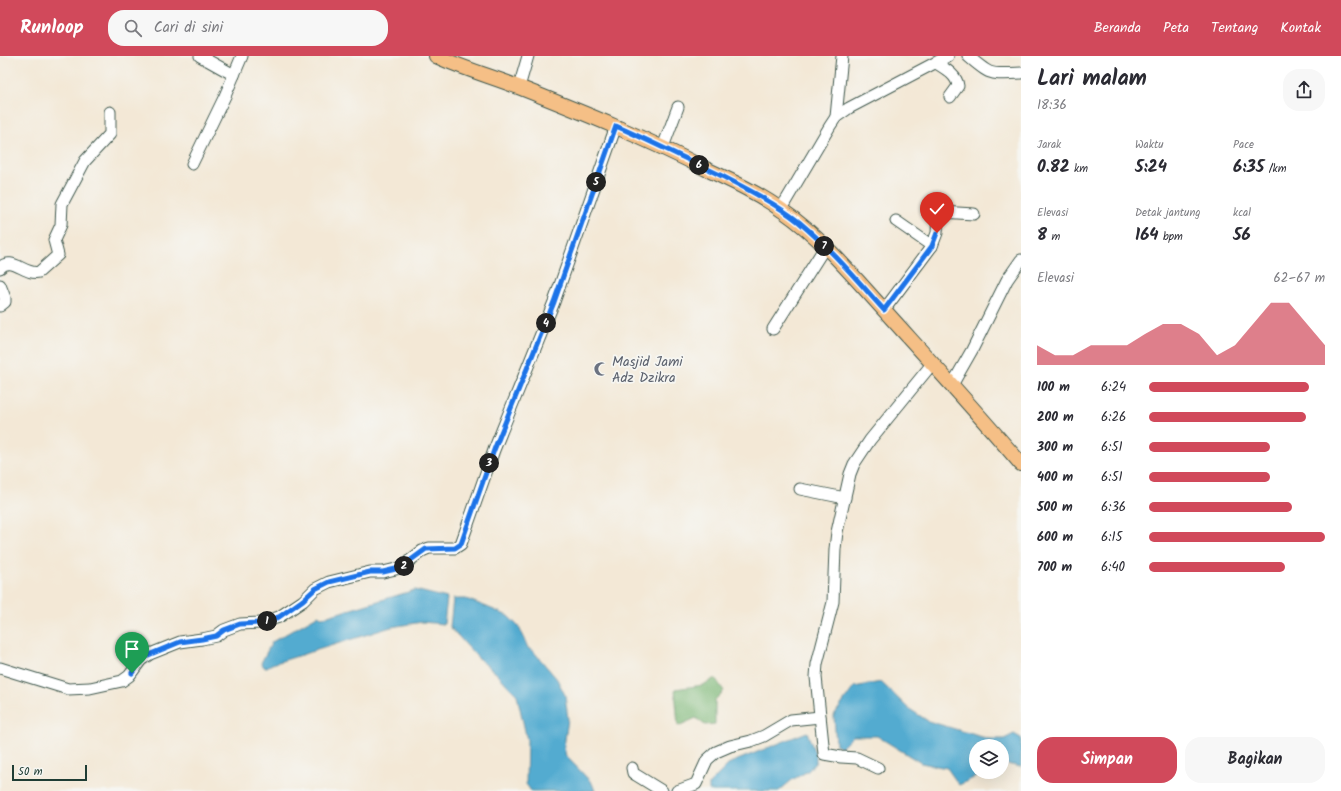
<!DOCTYPE html>
<html lang="id">
<head>
<meta charset="utf-8">
<style>
	body { margin:0; font-family:Kalam,sans-serif; background:#f7f7f7; color:#2b2b33; height:100vh; display:flex; flex-direction:column; font-size:15px; white-space:nowrap }
	* { box-sizing:border-box; margin:0 }
	p { font-size:13px; color:#7c7c81 }
	.icon { flex:none; width:22px; height:22px; fill:none; stroke:currentColor; stroke-width:2; stroke-linecap:round; stroke-linejoin:round }
	.map { position:relative; flex:1; overflow:hidden }
	.panel { display:flex; flex-direction:column; background:#fff; width:320px }
	.panel>* { flex:none }
	.fabs { position:absolute; left:969px; top:683px; display:grid; gap:8px }
	.fabs a { display:grid; place-items:center; width:40px; height:40px; border-radius:50%; background:#fff; box-shadow:0 4px 16px #0002; font-size:20px }
	.scale { position:absolute; left:12px; bottom:10px; width:75px; box-sizing:border-box; padding-left:4px; border:2px solid #1f3d34; border-top:0; font-size:11px; line-height:14px; white-space:nowrap; color:#1f3d34; -webkit-text-stroke:3px #f6f6f2; paint-order:stroke }
	.pin { position:absolute; display:grid; place-items:center; width:34px; height:34px; color:#fff; margin:-41px -17px; border-radius:50% 50% 50% 0; rotate:-45deg; box-shadow:0 0 4px #0007 }
	.pin .icon { rotate:45deg }
	.km { position:absolute; width:20px; height:20px; margin:-10px; border-radius:50%; background:#222; color:#fff; font-size:11px; line-height:20px; text-align:center }
	.round { display:grid; place-items:center; flex:none; width:42px; height:42px; border-radius:16px; background:#f7f7f7 }
	.summary { display:flex; align-items:center; justify-content:space-between; height:68px; padding:0 16px }
	h1 { font-size:22px; font-weight:700; line-height:30px }
	.metrics { display:grid; grid-template-columns:repeat(3,1fr); gap:6px; height:68px; padding:4px 16px }
	.metrics div { display:grid; align-content:center }
	.metrics b { font-size:17px; font-weight:700 }
	.metrics small { font-size:11px; font-weight:400 }
	.metrics p { font-size:11px }
	.chart { height:112px; padding:8px 16px }
	.chart p { display:flex; justify-content:space-between }
	.chart svg { width:100%; height:72px; margin-top:4px; fill:#d1495b; opacity:.7 }
	.primary-button { display:flex; gap:8px; margin-top:auto; padding:8px 16px }
	.primary-button a { flex:1; height:46px; border-radius:16px; background:#d1495b; color:#fff; font-size:16px; font-weight:700; line-height:46px; text-align:center }
	.primary-button a+a { background:#f7f7f7; color:#2b2b33 }
	ul { padding:0 16px; list-style:none; font-size:13px }
	li { display:grid; grid-template-columns:64px 48px 1fr; align-items:center; height:30px }
	li i { height:10px; border-radius:5px; background:#d1495b }
	header { display:flex; align-items:center; gap:24px; box-sizing:border-box; height:56px; padding:0 20px; background:#d1495b; color:#fff }
	header strong { font-size:19px }
	nav { display:flex; gap:22px; margin-inline-start:auto; font-size:14px }
	.search { width:280px; height:36px; background:#f7f7f7; display:flex; align-items:center; gap:10px; box-sizing:border-box; padding:0 14px; border-radius:16px; color:#7c7c81; font-size:15px }
	main { display:flex; flex:1; min-height:0 }
	.map>svg:first-child { display:block }
	.forest { fill:#7eb877; stroke:#4e7a56 }
	.water { fill:#53abd0; stroke:#397482 }
	.lines { fill:none; stroke-linecap:round; stroke-linejoin:round }
	.minor-casing { stroke:#3f574c; stroke-width:13 }
	.major-casing { stroke:#3f574c; stroke-width:16 }
	.minor { stroke:#fff; stroke-width:11 }
	.major { stroke:#f5bf86; stroke-width:14 }
	.route-casing { stroke:#fff; stroke-width:8 }
	.route { stroke:#1a73e8; stroke-width:5 }
	.labels { text-anchor:middle; stroke-width:3.5; stroke-linejoin:round; paint-order:stroke }
	.worship-label { font-size:14px; fill:#5b616d; stroke:#f6f6f2; text-anchor:start }
</style>
</head>
<body>
<header>
<strong>Runloop</strong>
<div class="search"><svg class="icon" aria-label="search" viewBox="0 0 24 24"><circle cx="10" cy="10" r="6"/><path d="M15 15l6 6"/></svg>Cari di sini</div>
<nav><a>Beranda</a><a>Peta</a><a>Tentang</a><a>Kontak</a></nav>
</header>
<main>
<div class="map">
<svg width="1021" height="735" viewBox="0 0 1021 735">
	<rect width="100%" height="100%" fill="#f6f6f2"/>
	<filter id="ink" filterUnits="userSpaceOnUse"><feTurbulence type="fractalNoise" baseFrequency=".025" numOctaves="2"/><feDisplacementMap in="SourceGraphic" scale="8" xChannelSelector="R" yChannelSelector="G"/><feConvolveMatrix kernelMatrix="1 2 1 2 8 2 1 2 1" color-interpolation-filters="sRGB"/></filter>
	<filter id="wash" filterUnits="userSpaceOnUse"><feTurbulence type="fractalNoise" baseFrequency=".012" numOctaves="4" result="noise"/><feDisplacementMap in="SourceGraphic" scale="16" xChannelSelector="R" yChannelSelector="G"/><feGaussianBlur stdDeviation="0.9" result="paint"/><feColorMatrix in="noise" values="0 0 0 0 0 0 0 0 0 0 0 0 0 0 0 0 0 1.4 0 .05"/><feComposite in="paint" operator="in"/></filter>
	<g filter="url(#wash)">
		<rect width="100%" height="100%" fill="#f3e8d6"/>
		<path class="forest" d="M715,622L724,635L715,644V668L705,669L696,662L678,670L675,633L703,629Z"/>
		<g class="water">
			<path d="M415,534L447,542L444,568L422,566L391,571L272,608L265,612L261,607L272,586L319,559L321,561L328,560Z"/>
			<path d="M453,543H466L487,551L508,560L519,571L528,592L534,596L557,623L565,639L568,663L564,691L566,700L592,727L595,735H531L526,728L527,684L517,639L496,617L479,603L450,571Z"/>
			<path d="M881,626L908,652L928,665L989,683H1004L1014,678L1021,682V711L1002,707V690H976V716H986L959,729L947,712L921,707L877,680H853L841,692L836,689L834,659L854,631Z"/>
			<path d="M807,676L816,700V706L808,715L792,724L779,735H709V728L730,707Z"/>
		</g>
	</g>
	<g filter="url(#ink)">
		<g class="lines">
			<defs>
				<g id="minor">
					<path d="M200,0L234,19"/>
					<path d="M968,0C992,21 990,18 1021,17"/>
					<path d="M936,7C944,12 957,19 958,30L950,41"/>
					<path d="M519,31L528,0"/>
					<path d="M836,61L842,0"/>
					<path d="M663,91L678,51"/>
					<path d="M192,108L225,40L242,0"/>
					<path d="M781,153L830,70L836,61L849,52L948,0"/>
					<path d="M896,165L932,190"/>
					<path d="M0,212C11,199 26,220 39,216L58,199L54,184L61,169L62,148L85,105L110,78V56"/>
					<path d="M0,229L5,242V246L0,250"/>
					<path d="M884,254L932,190L937,177L938,158L941,156L974,158"/>
					<path d="M773,273L825,191"/>
					<path d="M952,329L972,294L1007,224L1021,204"/>
					<path d="M800,433L845,442"/>
					<path d="M0,612L68,633L90,632L122,625L129,620L141,604L150,598L180,586L202,583L216,580L224,574L240,568L260,567L279,561L303,545L315,533L329,526L370,516H383L400,512L422,495L429,492H455L461,488L494,394L554,246L616,70"/>
					<path d="M632,712L633,717L636,719L662,735"/>
					<path d="M878,712L857,702L841,701L824,698L816,621L817,608L833,546L835,493L837,476L850,418L854,408L870,384L932,308"/>
					<path d="M677,735L696,728L707,704L716,696L730,690L751,685L764,680L791,664L820,661"/>
				</g>
				<path id="major" d="M436,0C464,13 493,21 521,32C584,57 646,82 706,113C732,125 760,138 783,155C822,182 853,220 885,255C931,306 977,356 1021,408"/>
			</defs>
			<use href="#minor" class="minor-casing"/>
			<use href="#major" class="major-casing"/>
			<use href="#minor" class="minor"/>
			<use href="#major" class="major"/>
		</g>
	</g>
	<g class="lines" filter="url(#ink)">
		<defs>
			<path id="route" d="M132,617L141,604L146,600L180,586L202,583L216,580L224,574L240,568L260,567L279,561L303,544L315,533L329,526L370,516H383L400,512L426,493L455,492L461,488L494,394L554,246L616,70C650,85 684,102 718,118C745,132 775,147 799,166C830,192 857,224 884,254L932,190L937,177"/>
		</defs>
		<use href="#route" class="route-casing"/>
		<use href="#route" class="route"/>
	</g>
	<defs>
		<symbol id="mosque-bare" viewBox="-9 -9 18 18"><path d="M3.5-4.9A6 6 0 1 0 3.5 4.9A5 5 0 1 1 3.5-4.9Z" fill="#6b7280" stroke="#f6f6f2" stroke-width="2.5" paint-order="stroke"/></symbol>
	</defs>
	<g fill-rule="evenodd">
		<use href="#mosque-bare" x="591" y="303" width="20" height="20"/>
	</g>
	<g class="labels">
		<g class="worship-label">
			<text x="612" y="310">Masjid Jami<tspan x="612" dy="16">Adz Dzikra</tspan></text>
		</g>
	</g>
</svg>
<div class="fabs">
<a><svg class="icon" aria-label="layers" viewBox="0 0 24 24"><path d="M12 4l9 5-9 5-9-5zM3 14l9 5 9-5"/></svg></a>
</div>
<div class="scale">50 m</div>
<div class="pin" style="left:132px;top:617px;background:#1e9e55"><svg class="icon" aria-label="arrive" viewBox="0 0 24 24"><path d="M6 21V4h12l-3 4 3 4H6"/></svg></div>
<div class="pin" style="left:937px;top:177px;background:#d93025"><svg class="icon" aria-label="check" viewBox="0 0 24 24"><path d="M5 12l5 5 9-10"/></svg></div>
<b class="km" style="left:267px;top:565px">1</b>
<b class="km" style="left:404px;top:510px">2</b>
<b class="km" style="left:489px;top:407px">3</b>
<b class="km" style="left:546px;top:267px">4</b>
<b class="km" style="left:596px;top:126px">5</b>
<b class="km" style="left:699px;top:109px">6</b>
<b class="km" style="left:824px;top:190px">7</b>
</div>
<section class="panel">
<div class="summary"><div><h1>Lari malam</h1><p>18:36</p></div><a class="round"><svg class="icon" aria-label="share" viewBox="0 0 24 24"><path d="M12 15V3M7 8l5-5 5 5M5 13v7h14v-7"/></svg></a></div>
<div class="metrics">
<div><p>Jarak</p><b>0.82<small> km</small></b></div>
<div><p>Waktu</p><b>5:24</b></div>
<div><p>Pace</p><b>6:35<small> /km</small></b></div>
</div>
<div class="metrics">
<div><p>Elevasi</p><b>8<small> m</small></b></div>
<div><p>Detak jantung</p><b>164<small> bpm</small></b></div>
<div><p>kcal</p><b>56</b></div>
</div>
<div class="chart"><p><span>Elevasi</span>62–67 m</p>
<svg viewBox="0 0 160 44" preserveAspectRatio="none"><path d="M0 44V32L10 38L20 38L30 32L40 32L50 32L60 25L70 19L80 19L90 25L100 38L110 32L120 19L130 6L140 6L150 19L160 32V44z"/></svg>
</div>
<ul>
<li><b>100 m</b>6:24<i style="width:91%"></i></li>
<li><b>200 m</b>6:26<i style="width:89%"></i></li>
<li><b>300 m</b>6:51<i style="width:69%"></i></li>
<li><b>400 m</b>6:51<i style="width:69%"></i></li>
<li><b>500 m</b>6:36<i style="width:81%"></i></li>
<li><b>600 m</b>6:15<i style="width:100%"></i></li>
<li><b>700 m</b>6:40<i style="width:77%"></i></li>
</ul>
<div class="primary-button"><a>Simpan</a><a>Bagikan</a></div>
</section>
</main>
</body>
</html>
